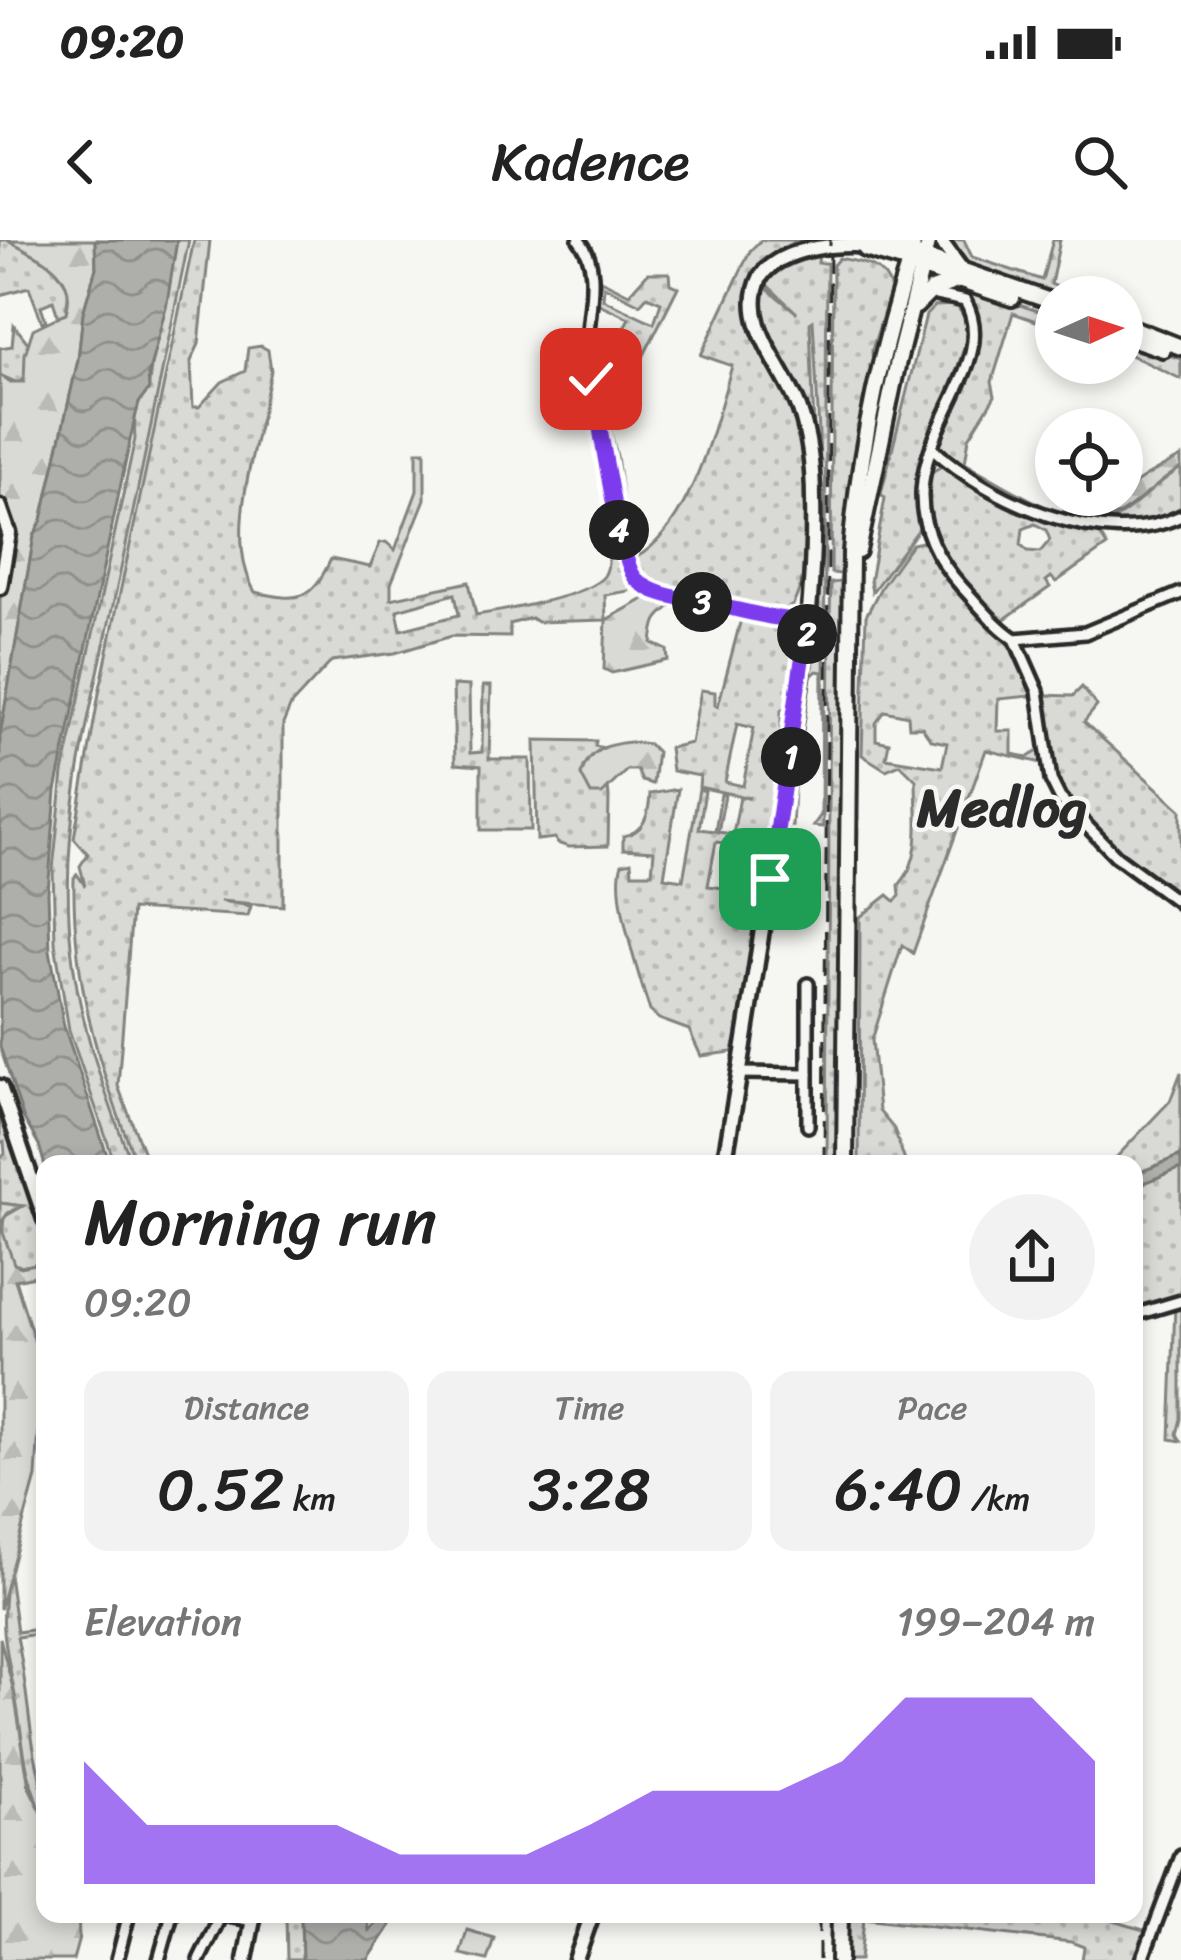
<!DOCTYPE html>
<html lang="en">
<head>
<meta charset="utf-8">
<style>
	body { margin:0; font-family:Sriracha,sans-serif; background:#f2f2f2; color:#222; height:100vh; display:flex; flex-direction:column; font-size:45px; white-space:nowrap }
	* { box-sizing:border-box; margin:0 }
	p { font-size:39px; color:#767676 }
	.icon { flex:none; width:66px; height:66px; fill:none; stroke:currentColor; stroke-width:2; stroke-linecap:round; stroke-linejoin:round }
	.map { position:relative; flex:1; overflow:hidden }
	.sheet { position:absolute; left:36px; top:915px; width:1107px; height:768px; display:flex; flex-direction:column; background:#fff; border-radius:24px; box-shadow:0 6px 18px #0003 }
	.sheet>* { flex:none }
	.needle { width:78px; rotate:87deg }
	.fabs { position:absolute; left:1035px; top:36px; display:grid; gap:24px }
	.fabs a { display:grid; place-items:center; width:108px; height:108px; border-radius:50%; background:#fff; box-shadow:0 6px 18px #0003; font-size:60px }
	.pin { position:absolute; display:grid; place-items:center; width:102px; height:102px; color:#fff; margin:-51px; border-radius:24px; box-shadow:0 6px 18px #0006 }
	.km { position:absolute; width:60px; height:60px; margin:-30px; border-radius:50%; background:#222; color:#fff; font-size:33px; line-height:60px; text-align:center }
	.round { display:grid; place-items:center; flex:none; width:126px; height:126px; border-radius:63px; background:#f2f2f2 }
	.overview { display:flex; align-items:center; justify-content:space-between; height:204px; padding:0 48px }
	h1 { font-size:66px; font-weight:600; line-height:90px }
	.figures { display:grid; grid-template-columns:repeat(3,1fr); gap:18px; height:204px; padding:12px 48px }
	.figures div { display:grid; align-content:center; border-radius:24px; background:#f2f2f2; text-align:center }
	.figures b { font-size:60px; font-weight:600 }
	.figures small { font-size:33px; font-weight:400 }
	.figures p { font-size:33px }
	.chart { height:336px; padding:24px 48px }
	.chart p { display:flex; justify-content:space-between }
	.chart svg { width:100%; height:216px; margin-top:12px; fill:#7c3aed; opacity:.7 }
	.status { display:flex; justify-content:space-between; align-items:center; height:84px; padding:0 60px; background:#fff; direction:ltr }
	.status svg { height:33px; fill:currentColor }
	header { display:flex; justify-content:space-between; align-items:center; height:156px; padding:0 48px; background:#fff; font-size:54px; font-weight:600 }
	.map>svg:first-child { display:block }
	.grass { fill:url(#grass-dots); stroke:#828280; stroke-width:3; fill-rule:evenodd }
	.forest { fill:url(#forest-firs); stroke:#828280; stroke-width:3 }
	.garden { fill:#d9d9d5; stroke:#828280; stroke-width:3 }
	.water { fill:url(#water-waves); stroke:#7a7a78; stroke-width:3 }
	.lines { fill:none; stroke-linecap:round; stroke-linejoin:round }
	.street-casing { stroke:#2b2b2b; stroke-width:18 }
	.secondary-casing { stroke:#2b2b2b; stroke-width:21 }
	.primary-casing { stroke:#2b2b2b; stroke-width:22 }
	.street { stroke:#f6f6f2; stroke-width:9 }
	.secondary { stroke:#f6f6f2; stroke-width:12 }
	.primary { stroke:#f6f6f2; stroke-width:14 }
	.rail { stroke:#2b2b2b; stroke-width:3; stroke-dasharray:18 9; stroke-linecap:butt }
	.route-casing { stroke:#fff; stroke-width:24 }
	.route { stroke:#7c3aed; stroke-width:15 }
	.labels { text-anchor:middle; stroke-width:9; stroke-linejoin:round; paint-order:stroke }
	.district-label { font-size:54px; font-weight:bold; fill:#2b2b2b; stroke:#f6f6f2 }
</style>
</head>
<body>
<div class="status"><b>09:20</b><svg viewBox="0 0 49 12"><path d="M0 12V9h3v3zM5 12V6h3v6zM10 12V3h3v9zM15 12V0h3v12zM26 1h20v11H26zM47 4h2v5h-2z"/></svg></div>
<header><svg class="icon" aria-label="back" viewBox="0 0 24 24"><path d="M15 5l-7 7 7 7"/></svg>Kadence<svg class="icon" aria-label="search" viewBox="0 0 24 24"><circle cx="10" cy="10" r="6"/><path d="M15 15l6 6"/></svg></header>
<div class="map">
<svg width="1181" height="1720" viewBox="0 0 1181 1720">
	<defs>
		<pattern id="grass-dots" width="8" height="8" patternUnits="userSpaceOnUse" patternTransform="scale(3)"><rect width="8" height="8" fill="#d9d9d5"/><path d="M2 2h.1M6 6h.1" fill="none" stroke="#babab7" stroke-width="1.8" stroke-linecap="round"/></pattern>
		<pattern id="forest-firs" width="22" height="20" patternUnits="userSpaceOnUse" patternTransform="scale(3)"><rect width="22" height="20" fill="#d9d9d5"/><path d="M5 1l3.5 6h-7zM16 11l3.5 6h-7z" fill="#babab7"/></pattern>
		<pattern id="water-waves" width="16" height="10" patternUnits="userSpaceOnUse" patternTransform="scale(3)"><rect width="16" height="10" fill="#aeaeab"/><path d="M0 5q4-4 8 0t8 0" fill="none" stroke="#8e8e8b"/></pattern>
	</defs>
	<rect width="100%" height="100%" fill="#f6f6f2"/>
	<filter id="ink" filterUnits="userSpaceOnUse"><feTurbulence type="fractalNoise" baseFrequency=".00833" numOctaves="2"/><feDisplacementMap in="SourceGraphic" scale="24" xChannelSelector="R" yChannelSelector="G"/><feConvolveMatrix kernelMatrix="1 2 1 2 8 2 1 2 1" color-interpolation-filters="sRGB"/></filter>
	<g filter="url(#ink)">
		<g class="grass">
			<path d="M0,0H8L53,25L69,49L66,73L58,76L53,61L41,66L46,81L42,82L29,47L0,55Z"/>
			<path d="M177,0H189C165,116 142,232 117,347C93,457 63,566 69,679C73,766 101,844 132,924H115L69,790L55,703L53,629L63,533L135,199C134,187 134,172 140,161C146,150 148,157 149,144C153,97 169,48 177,0Z"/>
			<path d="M194,0H210L199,104L191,121L193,167H199L222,142L245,131L248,108L261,106L268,110L271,130C261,195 221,294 255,352C300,362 311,361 331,319L370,327L380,303L386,302L395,310L417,251V211H425V259L391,344V359L469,342L476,375C502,371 590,356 604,336C612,324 607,302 605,289L614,288L620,318L635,342L629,351L605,355L606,380L537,382L531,378L510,384V397L452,396L395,413L332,421L291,465L283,484V666L220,661L251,666L248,676L132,669L118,846L148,924H137C99,831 72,740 74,638L77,634L85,646L80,626L88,614L74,598L99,453ZM455,354L459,375L401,390L397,370Z"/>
			<path d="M761,0H804C771,7 743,35 748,73C752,105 779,135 792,165C815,216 817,315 793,365L776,374L653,345L633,330L627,318L591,99L613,110L629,78L597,63L601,40L629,54L648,33H669L670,44L678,47L609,185L617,216L629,306L631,313L637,317C692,285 715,183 732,126L701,115L750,11ZM604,46L640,64L647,56L661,62L654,83L603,59ZM620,113L632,119L621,146L601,137L611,116L617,118Z"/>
			<path d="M953,0H964L972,17L1042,40L1053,0H1060L1051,44L1080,57H1064L964,22Z"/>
			<path d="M819,13L818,23H827L823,587L813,586L821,575L822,432L817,431L811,436L799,514L803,521L795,531L792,586L788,585L787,561C799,485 815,409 819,332C823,248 818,165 813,81L810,83L815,213C810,190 806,167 796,146C781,111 754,86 764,46L797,73L765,43L782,22Z"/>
			<path d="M839,18C862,22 884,25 891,49L872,110L873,134L845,326L839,924H827L830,377L831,343L840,342L841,334L831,333L833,25Z"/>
			<path d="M946,48H968L1056,77V88L1013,73L992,142L995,156L969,198L965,223C1000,242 1074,292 1113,279C1130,273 1160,239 1181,228V267C1118,305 1052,274 993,244C973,233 952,226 939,206L940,199L978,104L979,84L970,56L941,52Z"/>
			<path d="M956,65L965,78L967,98C949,163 911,220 919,289L872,352L870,342L885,258L881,254L926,75L935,66Z"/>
			<path d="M14,85L28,103L26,136L18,143L0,135V108L12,106Z"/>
			<path d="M1122,99L1181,119V139L1122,111Z"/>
			<path d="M942,226L1049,281L1098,292L1107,306L1056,342L1051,337L1046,341L1050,347L999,383L946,322L926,279L928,234ZM1035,284L1046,290L1050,300L1040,312L1028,311L1021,305L1023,289Z"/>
			<path d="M923,302L1025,425L1031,456L998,459L997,491H1012V514L1028,517L1042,509V523L986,510L913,713L902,705L872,800L879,871L894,889L906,924H859L860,677L888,655L895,661L900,656L899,645C924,618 916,575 916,540L900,524L886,530L862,515L866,376L881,347L906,312L912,304ZM885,471L908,476L909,487H922L931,500L947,503L942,527L886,518L889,503L876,500V483Z"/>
			<path d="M747,377L792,388C808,409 796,453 781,471V524L743,780L732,812L701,816L689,790L659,779L650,771C640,740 611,652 622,624L631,622L632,633H652L654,611L623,609V596C645,592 649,574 650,554L678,549L664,637L683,640L699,549L705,551L699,589L715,591L721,554L725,555L718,592L733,594L740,557L750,558L699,547L700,536L672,531L669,508L691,503L701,450L715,452V465L718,466L741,379ZM737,484L754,488L743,546L725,542ZM716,602L739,605L733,649L708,646Z"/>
			<path d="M453,445L469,446L470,513L482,512L483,446H491L489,519H530L531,590H481V526L455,524Z"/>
			<path d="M1082,447L1097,466L1084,482L1181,570V660C1137,627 1075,592 1053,538C1044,514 1044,480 1041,455L1073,456Z"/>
			<path d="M535,500L596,501L595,506L604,508L609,557L608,606L569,607L557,603L555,598L537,600Z"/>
			<path d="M1181,832V915L1134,935V924H1110L1170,861Z"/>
			<path d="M0,855L45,985V1022L21,1027L14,1024L2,997L4,977L23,966L0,963V918L5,914L4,902H0Z"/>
			<path d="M1181,928V1056L1134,1069V947Z"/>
			<path d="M1181,1063V1179L1177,1194L1181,1201L1170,1199L1175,1065Z"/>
			<path d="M8,1328L17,1392L45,1388V1393L17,1397C25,1433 27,1467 33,1503C37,1530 45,1551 45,1579C22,1534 24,1498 14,1450C3,1394 0,1387 8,1328Z"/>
			<path d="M286,1674H301L302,1720H287Z"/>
			<path d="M848,1674H1091L1150,1692L1137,1720H1082L1084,1707L1071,1702L864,1678L860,1720H847Z"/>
		</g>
		<g class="forest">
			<path d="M8,0H95L96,28L83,73L78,120L42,280L34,296L0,496V359L12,293L0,258V135L10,142H24L25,114L33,89L66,73C79,31 38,17 8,0Z"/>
			<path d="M1181,217V228C1158,240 1130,274 1108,278C1112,251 1155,231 1181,217Z"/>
			<path d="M653,354L675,362C658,379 655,374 652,403L667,410L668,420L612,433L604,429L606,380Z"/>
			<path d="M630,502L649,504L657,512L653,544L642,541L637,530H627L602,554H591L581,535C588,510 607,504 630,502Z"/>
			<path d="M0,963L23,966L8,973L0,984L14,1024L21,1027L45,1022V1034L15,1040L39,1115L42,1137L36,1237L0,1369Z"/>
			<path d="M0,1398L14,1452L29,1547L45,1579V1674H78L79,1698L73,1720H0Z"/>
		</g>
		<path class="garden" d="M467,1690L494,1698L487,1720L460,1714Z"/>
		<g class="water">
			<path d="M95,0H177L167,63L148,136L149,149L139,163L134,182L56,551L48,653L50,710L64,786L110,924L45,926L39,905L23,877L0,807V496L34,296L42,280L78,120L83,73L96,28Z"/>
			<path d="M1181,915V928L1134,947V935Z"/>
			<path d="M301,1674H367L369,1690L385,1674H398L368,1720H302Z"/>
		</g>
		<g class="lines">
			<defs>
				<g id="street">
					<path d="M579,0C606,32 582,84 588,123L622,311C626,324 630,335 641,343C663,359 781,382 809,379"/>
					<path d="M936,55L965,61C1011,140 851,225 962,347C979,365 994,385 1015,399L1085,393L1181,353"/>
					<path d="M932,208C990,261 1104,313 1181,276"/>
					<path d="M1015,399L1038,451L1051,540L1060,558L1116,616L1181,664"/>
					<path d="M808,744V834"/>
					<path d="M739,833L808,834V886"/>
					<path d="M1134,1075L1181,1061"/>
					<path d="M217,1674L253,1681"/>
					<path d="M117,1720L129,1674"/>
					<path d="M159,1720L172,1674"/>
					<path d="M199,1720L221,1675"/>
					<path d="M1142,1720L1181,1616"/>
				</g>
				<g id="secondary">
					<path d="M940,0L962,30"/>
					<path d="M865,10L909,23"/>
					<path d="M924,18L929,0"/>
					<path d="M0,267L9,293L0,347"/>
					<path d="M0,847L45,979"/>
					<path d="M724,924C743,820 758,715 774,610C793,494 816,378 813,259C813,228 810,199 800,170C786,128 737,83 761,36C786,0 870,0 912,13L915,0"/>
					<path d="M245,1720L254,1674"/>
					<path d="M576,1720L592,1674"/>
				</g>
				<g id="primary">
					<path d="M914,25L1012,58"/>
					<path d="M916,66L932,50L957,41"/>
					<path d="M1122,84L1181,107"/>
					<path d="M1122,95L1163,109"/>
					<path d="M858,311L898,121L924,18"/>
					<path d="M845,924L851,312C859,211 881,109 912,13L1056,63"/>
					<path d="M839,1720L840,1674"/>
				</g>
			</defs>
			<use href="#street" class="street-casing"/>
			<use href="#secondary" class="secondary-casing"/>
			<use href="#primary" class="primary-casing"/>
			<use href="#street" class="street"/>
			<use href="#secondary" class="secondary"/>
			<use href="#primary" class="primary"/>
			<g class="rail">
				<path d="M824,924L830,0"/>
				<path d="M819,1720V1674"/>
			</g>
		</g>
	</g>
	<g class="lines" filter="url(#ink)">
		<defs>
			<path id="route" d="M591,139C599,174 619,322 636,339C654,358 692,359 716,365C746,371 778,382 808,379L770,639"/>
		</defs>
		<use href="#route" class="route-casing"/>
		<use href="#route" class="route"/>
	</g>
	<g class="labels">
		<g class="district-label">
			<text x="1002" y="586">Medlog</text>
		</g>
	</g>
</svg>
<div class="fabs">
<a><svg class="needle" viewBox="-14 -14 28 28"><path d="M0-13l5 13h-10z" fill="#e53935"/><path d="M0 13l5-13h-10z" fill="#767676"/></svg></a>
<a><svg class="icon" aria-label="locate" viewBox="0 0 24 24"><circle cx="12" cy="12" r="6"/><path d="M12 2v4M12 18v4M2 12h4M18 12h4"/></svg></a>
</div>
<div class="pin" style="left:770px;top:639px;background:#1e9e55"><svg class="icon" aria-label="arrive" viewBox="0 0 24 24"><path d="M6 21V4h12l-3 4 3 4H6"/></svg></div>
<div class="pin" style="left:591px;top:139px;background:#d93025"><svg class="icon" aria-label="check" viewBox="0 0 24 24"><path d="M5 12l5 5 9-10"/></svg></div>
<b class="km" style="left:791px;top:517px">1</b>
<b class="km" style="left:807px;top:394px">2</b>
<b class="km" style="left:702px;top:362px">3</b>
<b class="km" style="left:619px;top:290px">4</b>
<section class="sheet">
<div class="overview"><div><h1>Morning run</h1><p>09:20</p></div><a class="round"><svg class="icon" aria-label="share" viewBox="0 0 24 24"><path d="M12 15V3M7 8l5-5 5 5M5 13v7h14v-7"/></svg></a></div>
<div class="figures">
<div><p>Distance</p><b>0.52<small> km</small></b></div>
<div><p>Time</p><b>3:28</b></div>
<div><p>Pace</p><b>6:40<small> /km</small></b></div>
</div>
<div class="chart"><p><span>Elevation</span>199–204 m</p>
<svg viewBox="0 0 160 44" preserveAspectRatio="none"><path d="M0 44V19L10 32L20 32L30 32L40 32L50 38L60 38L70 38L80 32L90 25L100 25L110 25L120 19L130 6L140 6L150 6L160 19V44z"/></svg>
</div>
</section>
</div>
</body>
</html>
